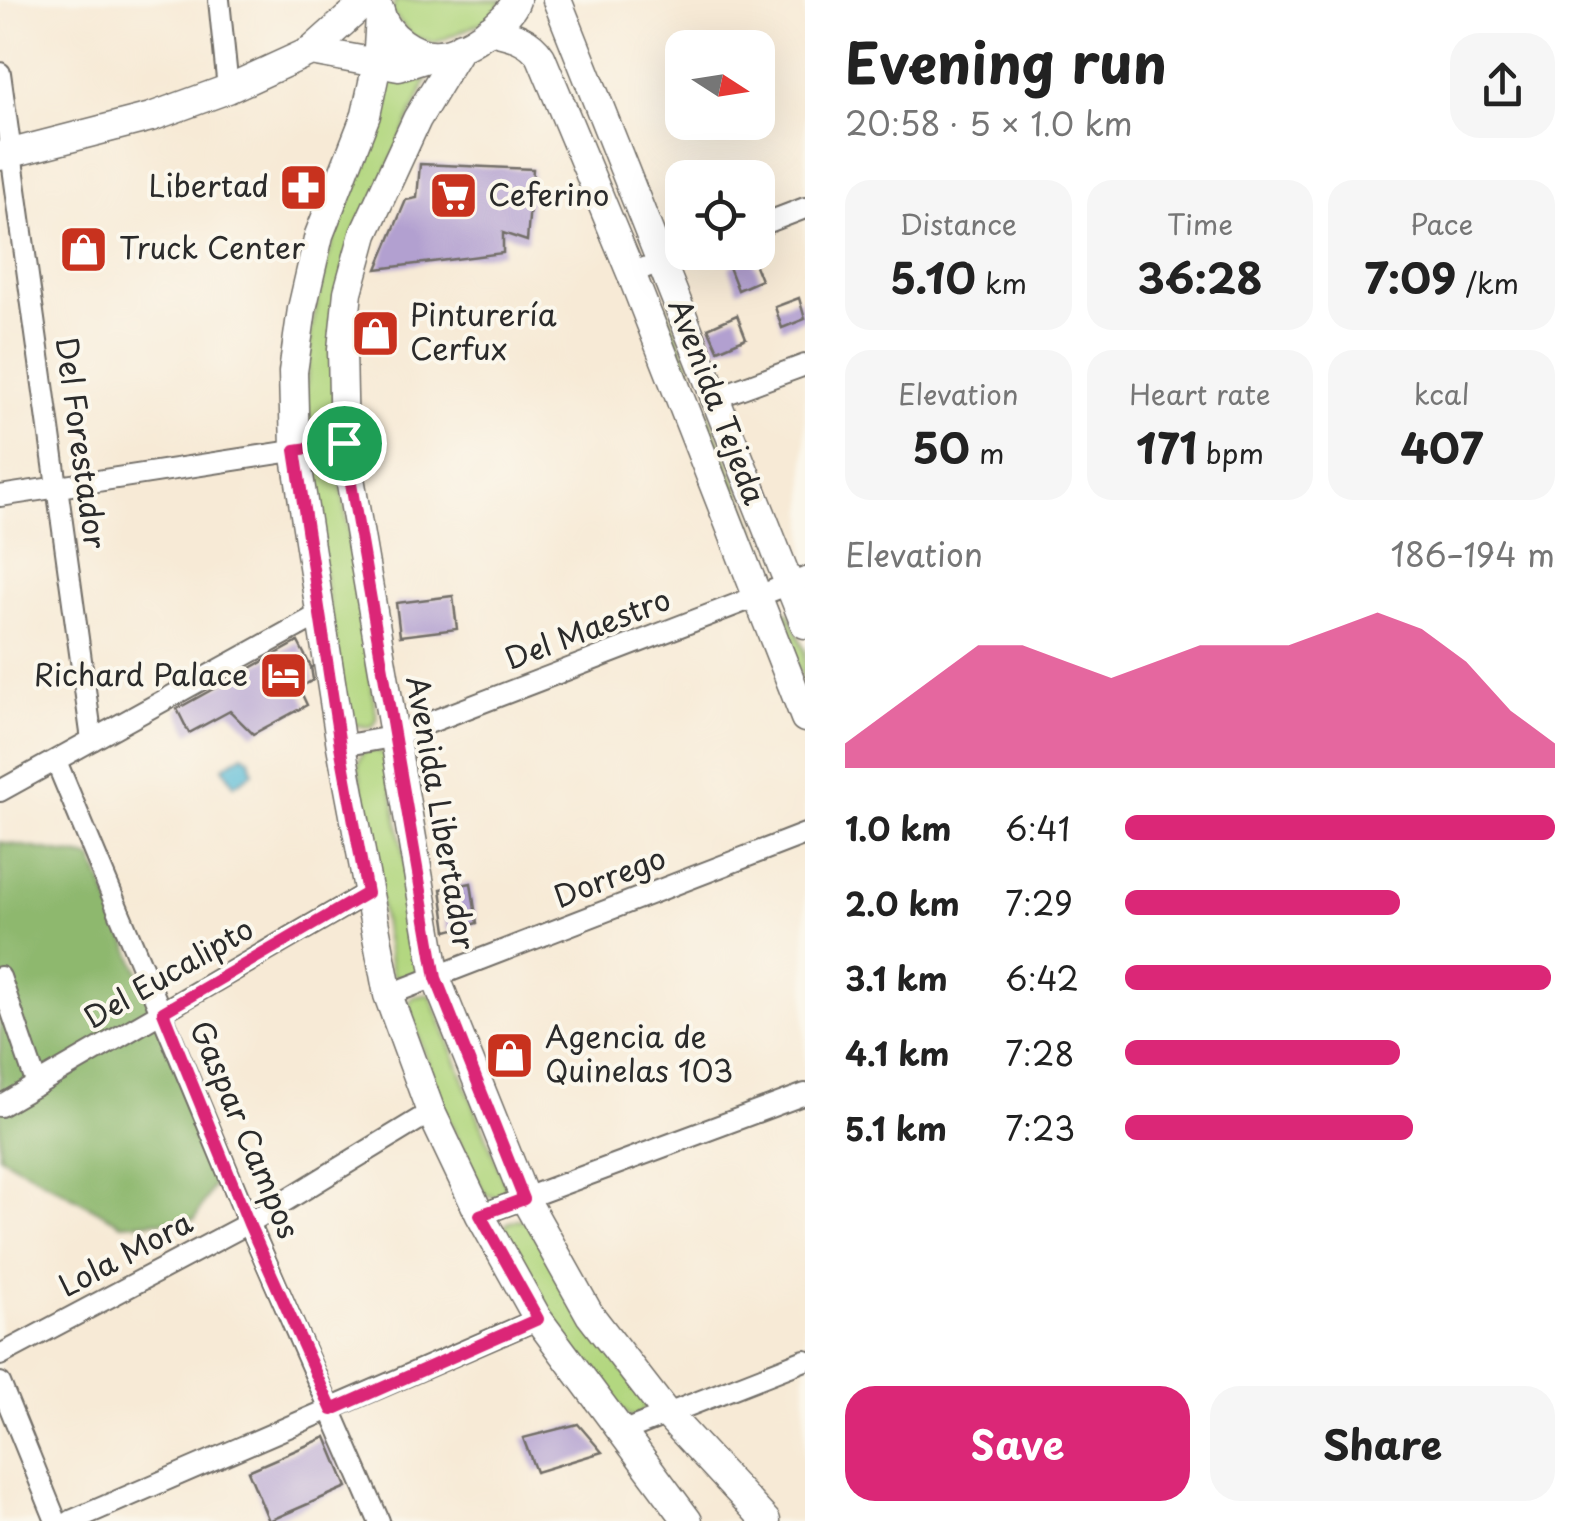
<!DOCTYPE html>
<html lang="en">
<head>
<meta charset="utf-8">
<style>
	body { margin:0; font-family:"Playpen Sans",sans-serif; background:#f6f6f6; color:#222; height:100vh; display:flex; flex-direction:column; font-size:38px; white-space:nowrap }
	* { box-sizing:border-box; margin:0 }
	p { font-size:32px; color:#767676 }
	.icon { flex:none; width:55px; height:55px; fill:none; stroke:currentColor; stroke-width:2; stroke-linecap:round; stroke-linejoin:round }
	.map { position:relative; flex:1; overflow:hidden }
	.panel { display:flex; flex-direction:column; background:#fff; width:790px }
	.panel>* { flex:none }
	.needle { width:65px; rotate:102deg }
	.tools { position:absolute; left:665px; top:30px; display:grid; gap:20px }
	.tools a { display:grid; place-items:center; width:110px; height:110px; border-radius:20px; background:#fff; box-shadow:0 10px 40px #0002; font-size:50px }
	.pin { position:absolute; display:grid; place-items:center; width:85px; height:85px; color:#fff; margin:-42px; border:5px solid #fff; border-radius:50%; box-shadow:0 2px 10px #0007 }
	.round { display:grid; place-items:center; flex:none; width:105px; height:105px; border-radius:30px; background:#f6f6f6 }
	.overview { display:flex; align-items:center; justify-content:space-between; height:170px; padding:0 40px }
	h1 { font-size:55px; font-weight:700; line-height:75px }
	.stats { display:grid; grid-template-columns:repeat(3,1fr); gap:15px; height:170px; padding:10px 40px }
	.stats div { display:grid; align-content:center; border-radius:25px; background:#f6f6f6; text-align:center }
	.stats b { font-size:42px; font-weight:700 }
	.stats small { font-size:28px; font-weight:400 }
	.stats p { font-size:28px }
	.chart { height:280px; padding:20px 40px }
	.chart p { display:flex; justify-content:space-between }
	.chart svg { width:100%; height:180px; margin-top:10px; fill:#db2777; opacity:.7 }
	.button { display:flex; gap:20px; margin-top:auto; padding:20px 40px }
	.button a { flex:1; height:115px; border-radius:30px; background:#db2777; color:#fff; font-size:40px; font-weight:700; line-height:115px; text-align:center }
	.button a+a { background:#f6f6f6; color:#222 }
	ul { padding:0 40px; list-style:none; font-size:32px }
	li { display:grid; grid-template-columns:160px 120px 1fr; align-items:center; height:75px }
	li i { height:25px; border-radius:12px; background:#db2777 }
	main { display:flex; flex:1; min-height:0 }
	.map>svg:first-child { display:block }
	.green { fill:#b3d780; stroke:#6f8156; stroke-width:2.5 }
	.forest { fill:#8eb86e; stroke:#5c724c; stroke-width:2.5 }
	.water { fill:#57bad5; stroke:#417280; stroke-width:2.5 }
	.building { fill:#b2a0d0 }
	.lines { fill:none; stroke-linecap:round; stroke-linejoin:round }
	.minor-casing { stroke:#726e67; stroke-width:24 }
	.major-casing { stroke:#726e67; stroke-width:31 }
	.minor { stroke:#fff; stroke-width:20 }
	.major { stroke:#fff; stroke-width:28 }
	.route-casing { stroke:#fff; stroke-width:20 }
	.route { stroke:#db2777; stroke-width:12 }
	.labels { text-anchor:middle; stroke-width:8; stroke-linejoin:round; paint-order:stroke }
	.poi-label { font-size:30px; fill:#2b2b2b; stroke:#fbf7ec; text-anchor:start }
	.street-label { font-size:30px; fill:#2b2b2b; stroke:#fbf7ec }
</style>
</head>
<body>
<main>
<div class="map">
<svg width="805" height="1521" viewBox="0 0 805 1521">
	<rect width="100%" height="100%" fill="#fbf7ec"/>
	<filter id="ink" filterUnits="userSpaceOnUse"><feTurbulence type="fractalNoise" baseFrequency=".01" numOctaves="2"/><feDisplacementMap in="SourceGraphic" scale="20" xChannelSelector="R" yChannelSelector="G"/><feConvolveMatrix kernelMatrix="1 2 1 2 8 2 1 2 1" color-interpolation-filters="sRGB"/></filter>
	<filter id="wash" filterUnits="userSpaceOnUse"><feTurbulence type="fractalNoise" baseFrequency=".0048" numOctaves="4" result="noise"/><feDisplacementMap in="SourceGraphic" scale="40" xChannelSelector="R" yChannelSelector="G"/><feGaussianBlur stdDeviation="2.25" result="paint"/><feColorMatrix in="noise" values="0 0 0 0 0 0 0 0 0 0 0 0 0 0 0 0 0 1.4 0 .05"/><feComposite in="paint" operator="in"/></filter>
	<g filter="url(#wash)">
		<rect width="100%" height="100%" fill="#f7ead6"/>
		<g class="green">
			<path d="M395,0H503L490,19L435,43L413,37L392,13Z"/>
			<path d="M427,79L345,268L333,426L322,437L305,432L303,422L311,330L326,264L380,92L391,80L411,82Z"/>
			<path d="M664,302L775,582L765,586L655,305Z"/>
			<path d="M317,460C330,460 335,463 340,475L377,720L372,727L354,725L347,719L308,476Z"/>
			<path d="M782,610L789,613L805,652V685L776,617Z"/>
			<path d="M376,750L385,755L425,967L410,980L392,975L358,764L363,751Z"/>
			<path d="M430,994L509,1194L503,1198L485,1195L440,1102L408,1004L413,997Z"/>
			<path d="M518,1219L528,1221L646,1404L640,1415L631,1417C587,1390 532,1285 503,1238L506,1224Z"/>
		</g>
		<path class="forest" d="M0,842L92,858L221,1171L195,1219L122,1224L0,1156Z"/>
		<path class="water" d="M243,754L250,759L253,773L234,785L223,767Z"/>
		<g id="blocks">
			<g class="building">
				<path d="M420,164L533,169L527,241L503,233V253L377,269L406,200L417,198Z"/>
				<path d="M752,258L761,280L738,290L729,267Z"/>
				<path d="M799,298L805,319L782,328L775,307Z"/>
				<path d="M737,315L746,338L718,350L708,328Z"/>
				<path d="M453,596L457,629L400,636L396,603Z"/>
				<path d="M298,642L311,667L313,680L299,688L307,705L253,734L230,711L189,733L177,709Z"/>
				<path d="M471,883L477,923L447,931L441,889Z"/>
				<path d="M578,1424L602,1452L536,1472L523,1438Z"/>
				<path d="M326,1437L347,1487L269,1521L248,1471Z"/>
			</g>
		</g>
	</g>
	<g filter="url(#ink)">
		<use href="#blocks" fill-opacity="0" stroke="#726e67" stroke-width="2.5"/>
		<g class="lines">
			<defs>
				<g id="minor">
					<path d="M219,0L228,89"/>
					<path d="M0,73L92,740"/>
					<path d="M758,226L805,208"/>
					<path d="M631,273L687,252"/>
					<path d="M715,398L805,365"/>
					<path d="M0,496L344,443"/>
					<path d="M341,746L392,737L805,578"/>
					<path d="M56,761L249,1223L379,1521"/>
					<path d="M0,791L322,613"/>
					<path d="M0,977L37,1085"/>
					<path d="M388,995L805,834"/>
					<path d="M0,1106L367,893"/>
					<path d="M480,1215L805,1094"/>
					<path d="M0,1355L249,1223L431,1112"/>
					<path d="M0,1383L56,1521"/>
					<path d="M624,1431L805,1360"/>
					<path d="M71,1521L538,1319"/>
				</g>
				<g id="major">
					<path d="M557,0L805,624"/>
					<path d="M380,11C385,35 415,57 440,54C463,52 509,21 516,0"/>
					<path d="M380,16L377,64L366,115L319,235L302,309L293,372L295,450L341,746L388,995L431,1112L480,1215L538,1319L688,1521"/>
					<path d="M489,30C510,35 529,38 541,57L631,273L805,718"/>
					<path d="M461,46L417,119L364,234L348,292L342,349L344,443L436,978L525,1199L590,1315L666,1413L766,1521"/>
					<path d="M311,51L399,67L440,54"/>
					<path d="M0,156L151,117L228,89L311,51L368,0"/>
				</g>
			</defs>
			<use href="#minor" class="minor-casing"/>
			<use href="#major" class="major-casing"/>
			<use href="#minor" class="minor"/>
			<use href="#major" class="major"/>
		</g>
	</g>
	<g class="lines" filter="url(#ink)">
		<defs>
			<path id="route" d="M344,443L436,978L524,1199L480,1215L538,1319L332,1410L249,1224L163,1012L367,893L340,746L295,450Z"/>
		</defs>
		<use href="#route" class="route-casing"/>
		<use href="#route" class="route"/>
	</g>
	<defs>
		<symbol id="pharmacy-square" viewBox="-11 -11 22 22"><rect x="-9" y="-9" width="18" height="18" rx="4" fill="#c8321e" stroke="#fbf7ec"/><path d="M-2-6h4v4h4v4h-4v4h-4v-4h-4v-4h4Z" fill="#fff"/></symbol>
		<symbol id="supermarket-square" viewBox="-11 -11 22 22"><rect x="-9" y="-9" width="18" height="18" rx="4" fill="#c8321e" stroke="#fbf7ec"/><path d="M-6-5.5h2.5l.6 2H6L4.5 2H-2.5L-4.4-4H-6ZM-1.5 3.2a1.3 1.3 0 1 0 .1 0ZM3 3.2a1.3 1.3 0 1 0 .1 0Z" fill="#fff"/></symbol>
		<symbol id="shop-square" viewBox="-11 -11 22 22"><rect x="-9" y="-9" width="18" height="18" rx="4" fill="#c8321e" stroke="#fbf7ec"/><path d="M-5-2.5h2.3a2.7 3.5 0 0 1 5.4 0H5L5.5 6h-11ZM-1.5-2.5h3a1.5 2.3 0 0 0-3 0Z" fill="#fff"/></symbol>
		<symbol id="hotel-square" viewBox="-11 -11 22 22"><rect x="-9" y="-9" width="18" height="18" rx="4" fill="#c8321e" stroke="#fbf7ec"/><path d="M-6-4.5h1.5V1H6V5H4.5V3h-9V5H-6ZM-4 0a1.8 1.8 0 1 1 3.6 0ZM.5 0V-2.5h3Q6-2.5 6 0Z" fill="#fff"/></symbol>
	</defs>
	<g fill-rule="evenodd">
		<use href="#pharmacy-square" x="276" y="160" width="55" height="55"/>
		<use href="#supermarket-square" x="426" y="168" width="55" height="55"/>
		<use href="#shop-square" x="56" y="222" width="55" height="55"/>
		<use href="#shop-square" x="348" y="306" width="55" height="55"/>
		<use href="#hotel-square" x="256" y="648" width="55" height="55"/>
		<use href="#shop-square" x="482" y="1028" width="55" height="55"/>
	</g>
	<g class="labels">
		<g class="poi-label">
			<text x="269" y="197" text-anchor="end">Libertad</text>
			<text x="488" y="206">Ceferino</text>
			<text x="119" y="259">Truck Center</text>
			<text x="410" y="326">Pinturería<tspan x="410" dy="34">Cerfux</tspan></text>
			<text x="248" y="686" text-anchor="end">Richard Palace</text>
			<text x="545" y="1048">Agencia de<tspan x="545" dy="34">Quinelas 103</tspan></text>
		</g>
		<g class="street-label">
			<text transform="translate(716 402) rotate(69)" y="10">Avenida Tejeda</text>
			<text transform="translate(80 443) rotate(82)" y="10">Del Forestador</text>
			<text transform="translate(588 630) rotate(-21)" y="10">Del Maestro</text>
			<text transform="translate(440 813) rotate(80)" y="10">Avenida Libertador</text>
			<text transform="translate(610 878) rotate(-21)" y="10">Dorrego</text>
			<text transform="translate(169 974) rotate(-30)" y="10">Del Eucalipto</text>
			<text transform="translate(244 1130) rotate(67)" y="10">Gaspar Campos</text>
			<text transform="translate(126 1255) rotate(-28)" y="10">Lola Mora</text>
		</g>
	</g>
</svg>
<div class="tools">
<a><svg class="needle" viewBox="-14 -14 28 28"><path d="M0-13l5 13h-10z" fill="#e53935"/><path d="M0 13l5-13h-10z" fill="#767676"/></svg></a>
<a><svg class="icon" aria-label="locate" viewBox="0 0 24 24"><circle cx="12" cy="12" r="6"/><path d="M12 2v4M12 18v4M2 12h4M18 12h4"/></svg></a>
</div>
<div class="pin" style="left:344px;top:443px;background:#1e9e55"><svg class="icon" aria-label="arrive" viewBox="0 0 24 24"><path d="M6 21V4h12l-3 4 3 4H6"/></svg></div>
</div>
<section class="panel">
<div class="overview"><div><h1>Evening run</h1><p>20:58 · 5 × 1.0 km</p></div><a class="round"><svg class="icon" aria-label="share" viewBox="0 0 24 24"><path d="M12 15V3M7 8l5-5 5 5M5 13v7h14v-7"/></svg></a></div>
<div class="stats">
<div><p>Distance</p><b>5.10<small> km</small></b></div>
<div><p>Time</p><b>36:28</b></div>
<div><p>Pace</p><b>7:09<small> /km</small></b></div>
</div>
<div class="stats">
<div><p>Elevation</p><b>50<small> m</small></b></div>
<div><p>Heart rate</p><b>171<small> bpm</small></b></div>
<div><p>kcal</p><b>407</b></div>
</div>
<div class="chart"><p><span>Elevation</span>186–194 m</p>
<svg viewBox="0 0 160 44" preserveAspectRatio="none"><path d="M0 44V38L10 30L20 22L30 14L40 14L50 18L60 22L70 18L80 14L90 14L100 14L110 10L120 6L130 10L140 18L150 30L160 38V44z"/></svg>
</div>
<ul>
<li><b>1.0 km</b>6:41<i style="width:100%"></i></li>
<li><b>2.0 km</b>7:29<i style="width:64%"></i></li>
<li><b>3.1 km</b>6:42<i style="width:99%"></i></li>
<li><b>4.1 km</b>7:28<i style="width:64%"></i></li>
<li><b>5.1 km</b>7:23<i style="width:67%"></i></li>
</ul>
<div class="button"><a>Save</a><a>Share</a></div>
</section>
</main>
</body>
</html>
